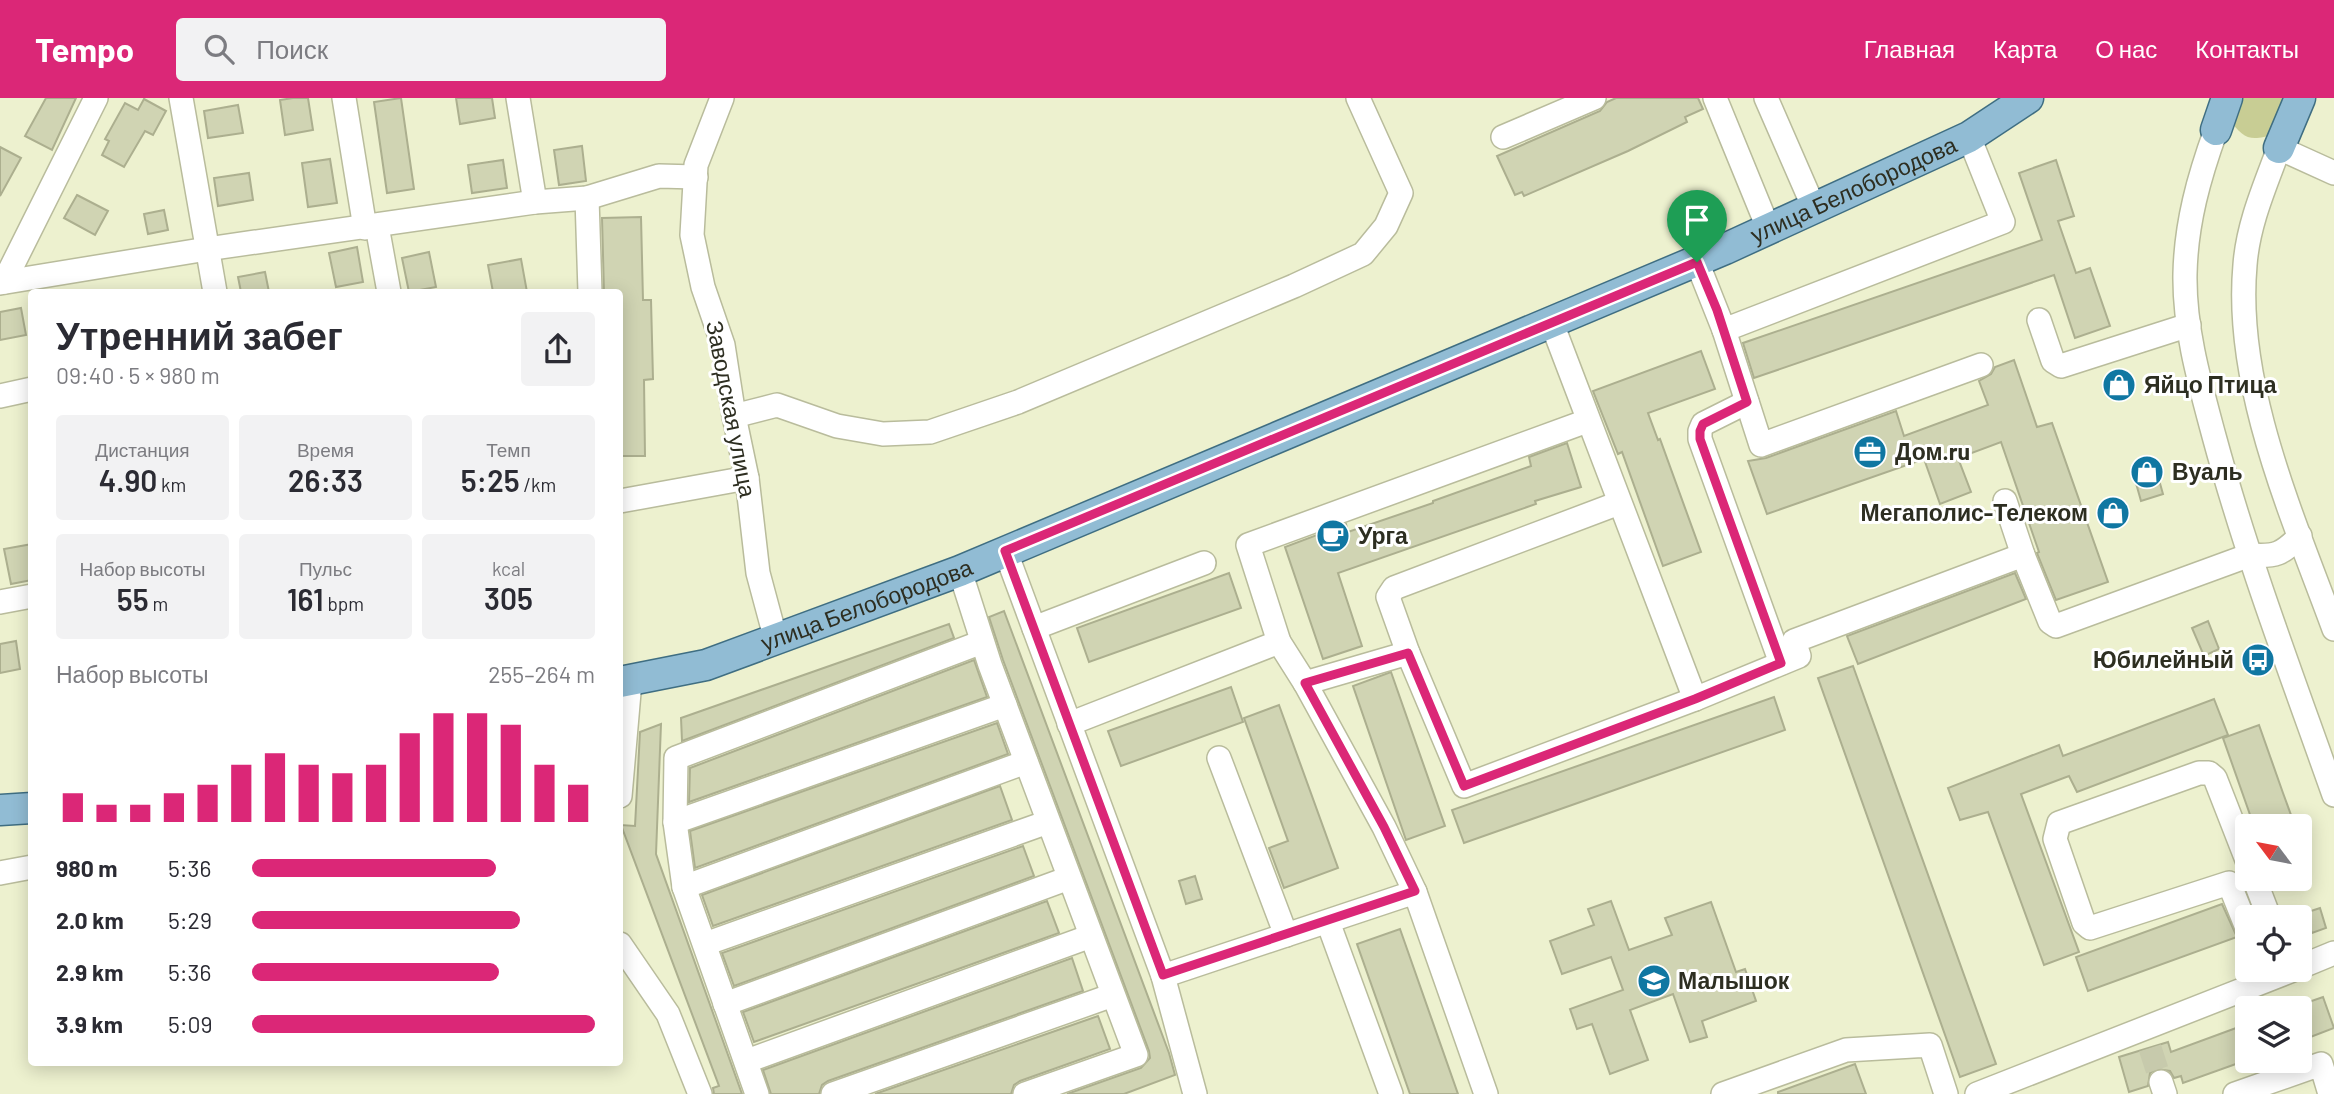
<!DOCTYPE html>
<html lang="ru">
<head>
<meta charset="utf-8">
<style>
	body { margin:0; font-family:Barlow,sans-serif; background:#f2f2f3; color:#2b2b33; height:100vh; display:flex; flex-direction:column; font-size:26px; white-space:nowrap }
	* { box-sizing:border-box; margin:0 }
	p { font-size:23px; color:#7c7c81 }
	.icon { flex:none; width:38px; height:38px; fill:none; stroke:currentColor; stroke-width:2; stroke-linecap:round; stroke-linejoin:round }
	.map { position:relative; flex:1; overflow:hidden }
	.panel { position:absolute; left:28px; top:191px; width:595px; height:777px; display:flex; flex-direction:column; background:#fff; border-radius:7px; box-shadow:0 4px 18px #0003 }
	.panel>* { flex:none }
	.needle { width:46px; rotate:302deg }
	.buttons { position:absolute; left:2235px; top:716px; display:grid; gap:14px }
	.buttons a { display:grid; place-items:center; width:77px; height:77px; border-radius:7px; background:#fff; box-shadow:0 4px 18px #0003; font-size:35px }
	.pin { position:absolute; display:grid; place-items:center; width:60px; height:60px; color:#fff; margin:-72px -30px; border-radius:50% 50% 50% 0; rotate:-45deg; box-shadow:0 0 7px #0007 }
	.pin .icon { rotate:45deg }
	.round { display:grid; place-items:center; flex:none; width:74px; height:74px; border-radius:7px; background:#f2f2f3 }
	.head { display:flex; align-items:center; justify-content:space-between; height:119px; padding:0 28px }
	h1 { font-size:38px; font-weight:600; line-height:52px }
	.figures { display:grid; grid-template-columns:repeat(3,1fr); gap:10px; height:119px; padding:7px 28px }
	.figures div { display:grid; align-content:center; border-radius:7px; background:#f2f2f3; text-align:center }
	.figures b { font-size:30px; font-weight:600 }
	.figures small { font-size:19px; font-weight:400 }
	.figures p { font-size:19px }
	.chart { height:196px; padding:14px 28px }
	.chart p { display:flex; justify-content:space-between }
	.chart svg { width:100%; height:126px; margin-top:7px; stroke:#db2777; stroke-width:6 }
	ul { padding:0 28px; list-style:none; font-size:23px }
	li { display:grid; grid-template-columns:112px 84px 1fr; align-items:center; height:52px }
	li i { height:18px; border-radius:9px; background:#db2777 }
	header { display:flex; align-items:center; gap:42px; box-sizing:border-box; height:98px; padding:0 35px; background:#db2777; color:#fff }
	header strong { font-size:33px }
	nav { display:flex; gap:38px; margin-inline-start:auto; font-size:24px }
	.search { width:490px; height:63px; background:#f2f2f3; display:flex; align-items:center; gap:18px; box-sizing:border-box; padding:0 24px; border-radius:7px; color:#7c7c81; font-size:26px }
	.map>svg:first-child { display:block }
	.green { fill:#c8cd94 }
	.building { fill:#d0d4b3; stroke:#acaf8f; stroke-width:2 }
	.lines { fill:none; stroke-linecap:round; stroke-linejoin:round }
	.minor-tunnel { stroke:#c7caac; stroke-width:23; stroke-dasharray:23 11; stroke-linecap:butt }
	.minor-casing { stroke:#b9bc9c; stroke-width:26 }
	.major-casing { stroke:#3f6e82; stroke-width:33 }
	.minor { stroke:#fff; stroke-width:23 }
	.major { stroke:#91bcd4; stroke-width:30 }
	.route-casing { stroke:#fff; stroke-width:14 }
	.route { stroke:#db2777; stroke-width:9 }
	.labels { text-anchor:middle; stroke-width:6; stroke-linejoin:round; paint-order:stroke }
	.street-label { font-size:23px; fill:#2d2e21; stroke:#fff }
	.poi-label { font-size:23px; font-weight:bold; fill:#2d2e21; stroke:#fff; text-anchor:start }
</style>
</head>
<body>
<header>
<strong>Tempo</strong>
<div class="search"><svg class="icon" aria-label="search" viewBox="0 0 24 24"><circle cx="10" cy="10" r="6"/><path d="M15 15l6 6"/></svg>Поиск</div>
<nav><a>Главная</a><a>Карта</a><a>О нас</a><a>Контакты</a></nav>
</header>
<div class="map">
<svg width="2334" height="996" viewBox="0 0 2334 996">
	<rect width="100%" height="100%" fill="#edf1cf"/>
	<path class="green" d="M2236,0H2290L2275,36C2249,44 2244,41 2228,20Z"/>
	<g class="building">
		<path d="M46,0H76L52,52L25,38Z"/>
		<path d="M293,0H308L313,32L285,37L280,2Z"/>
		<path d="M401,0L414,91L387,95L374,4Z"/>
		<path d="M456,0H492L495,20L460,26Z"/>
		<path d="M1616,0H1698L1703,11L1685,19L1687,24L1628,53L1524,98L1522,94L1515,97L1497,58L1600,13L1607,4Z"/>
		<path d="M144,1L166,13L153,37L145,33L124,69L102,57L109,43L105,41L125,5L138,12Z"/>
		<path d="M238,7L243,35L208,40L204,13Z"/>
		<path d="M582,48L586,83L559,87L554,52Z"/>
		<path d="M0,49L21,60L0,98Z"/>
		<path d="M330,61L337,105L308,109L302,65Z"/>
		<path d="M503,62L507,90L472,95L468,67Z"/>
		<path d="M2056,62L2074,118L2058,123L2076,175L2090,170L2110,228L2075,240L2054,177L1754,280L1743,245L2042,142L2019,75Z"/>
		<path d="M249,75L253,102L218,108L214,80Z"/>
		<path d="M77,97L108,113L95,137L64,120Z"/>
		<path d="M164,112L168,132L148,136L144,116Z"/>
		<path d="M641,119L643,202H651L653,281L644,282L645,358H620V194H604L602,120Z"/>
		<path d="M357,149L363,184L336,189L329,155Z"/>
		<path d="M429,154L436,189L409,194L402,160Z"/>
		<path d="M521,161L527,194H493L488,167Z"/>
		<path d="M265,174L269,194H241L238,179Z"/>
		<path d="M21,210L26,237L0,242V214Z"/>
		<path d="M1701,253L1715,291L1648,315L1658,342L1660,341L1701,454L1663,468L1622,354L1618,356L1593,293Z"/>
		<path d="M2014,262L2037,329L2052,325L2108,484L2056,502L2037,455L2039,454L2001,344L1958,360L1971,394L1940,406L1924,361L1767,416L1748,363L1766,360L1896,313L1904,338L1988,307L1979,283L1991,276L1995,269Z"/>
		<path d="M1567,345L1581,389L1535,403L1536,406L1338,475L1362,548L1323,561L1285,449L1346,426L1348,434L1433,405V403L1531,368L1529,359Z"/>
		<path d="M2154,364L2163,396L2141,403L2132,371Z"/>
		<path d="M32,446V482L11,486L4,451Z"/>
		<path d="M1229,475L1241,510L1089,564L1077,530Z"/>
		<path d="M2015,475L2026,501L1858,566L1847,538Z"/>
		<path d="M1004,513L1169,955L1175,977L1124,996H1067L1141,970L1150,960L1149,953L1003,562L989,519Z"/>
		<path d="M2208,523L2219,551L2204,558L2192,530Z"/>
		<path d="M949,526L954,540L682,643L681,620Z"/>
		<path d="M16,543L20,571L0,575V546Z"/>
		<path d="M974,562L987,599L689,704L690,670Z"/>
		<path d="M1853,568L1996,966L1960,979L1818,580Z"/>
		<path d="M1391,574L1445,728L1406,742L1353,588Z"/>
		<path d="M1231,589L1243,624L1121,668L1108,633Z"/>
		<path d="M1774,599L1785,632L1464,745L1452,712Z"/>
		<path d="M2214,601L2228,637L2077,694L2069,678L2021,696L2079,854L2044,867L1988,714L1960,722L1948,690L2059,647L2063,658Z"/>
		<path d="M1279,607L1338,770L1284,790L1269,750L1288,743L1244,620Z"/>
		<path d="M997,625L1008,656L695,770L690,733Z"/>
		<path d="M661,626L656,756L742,996H714L713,990L719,988L621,727L635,728L640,634Z"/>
		<path d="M2259,627L2283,695L2295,728H2254L2223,640Z"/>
		<path d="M1000,688L1012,722L713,828L702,797Z"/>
		<path d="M1023,748L1034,778L734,888L722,855Z"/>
		<path d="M1195,778L1202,801L1186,806L1179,783Z"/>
		<path d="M1047,803L1059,835L754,944L743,914Z"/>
		<path d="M1611,803L1629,852L1672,837L1665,820L1711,804L1736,874L1745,871L1756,903L1702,923L1707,939L1690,944L1673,896L1630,912L1648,962L1610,976L1592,926L1577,931L1570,911L1623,892L1611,859L1562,876L1550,843L1594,827L1588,811Z"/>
		<path d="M2222,806L2237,839L2088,893L2076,859Z"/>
		<path d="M2320,810L2326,830L2312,835L2305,815Z"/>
		<path d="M1400,831L1458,996H1410L1357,846Z"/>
		<path d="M1072,860L1083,893L828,983L822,987L819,996H771L763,972Z"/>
		<path d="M2323,899L2334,930L2300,943V907Z"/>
		<path d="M1098,918L1110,951L1020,983L1014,987L1011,996H875Z"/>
		<path d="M2247,926V962L2183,985L2181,978L2174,980L2170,973L2157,971L2150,975L2148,988L2129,994L2119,959L2168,944L2171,954Z"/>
		<path d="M1855,966L1866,996H1778V994Z"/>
	</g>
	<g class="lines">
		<path class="minor-tunnel" d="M2150,950L2161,984"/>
		<defs>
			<g id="minor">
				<path d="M181,0L215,194"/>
				<path d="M344,0L365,130"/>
				<path d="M518,0L535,104"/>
				<path d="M722,0L696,67L692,137L703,189L723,247L734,318L747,380L758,475L776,542"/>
				<path d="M1715,0L1769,132"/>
				<path d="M1766,0L1814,110"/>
				<path d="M2216,32C2199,79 2186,125 2185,176C2184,231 2200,286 2214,338C2247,460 2292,578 2334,697"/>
				<path d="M1503,39L1594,0"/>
				<path d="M2334,75L2279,50C2265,88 2248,126 2245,167C2234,288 2293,419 2334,531"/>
				<path d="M587,100L590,194"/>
				<path d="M377,128L389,194"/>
				<path d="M1697,164L1724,232L2003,124L1969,39"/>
				<path d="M4,184L96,0"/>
				<path d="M0,185L207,151L535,104L587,100L659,78L696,79"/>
				<path d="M2039,222L2053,263L2061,268L2189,227"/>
				<path d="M1551,223L1695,601L1799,558L1794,543L2023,457L2050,524L2056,528L2250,457C2276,459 2282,456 2300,438"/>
				<path d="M1724,232L1761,347L1981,267"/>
				<path d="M0,298L32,291"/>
				<path d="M1747,304L1703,326L1700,333V341L1781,565"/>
				<path d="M734,318L777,307L837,328L883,336L930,334L1018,304L1294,188L1363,156L1386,128L1401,95L1358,0"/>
				<path d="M620,403L747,380"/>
				<path d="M2005,403L2023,457"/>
				<path d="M1005,452L1163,878L1195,996"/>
				<path d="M960,473L990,567L1136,957L1025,996"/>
				<path d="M0,504L32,498"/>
				<path d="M1034,530L1204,465"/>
				<path d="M1408,555L1464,688L1695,601"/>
				<path d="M1305,585L1408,555L1388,499L1394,490L1619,405"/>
				<path d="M1069,626L1279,544"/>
				<path d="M1219,660L1286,837"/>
				<path d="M620,698L630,583"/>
				<path d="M675,724L1005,607"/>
				<path d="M2247,762L2215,680L2209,675H2199L2059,725L2055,741L2084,825L2090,830L2229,785L2247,830"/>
				<path d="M0,775L32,769"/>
				<path d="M2254,780L2269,819"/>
				<path d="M684,789L1026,664"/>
				<path d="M1415,794L1384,729L1305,585L1279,544L1248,447L1587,323"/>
				<path d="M1328,824L1391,996"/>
				<path d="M620,846L668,916L700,996"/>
				<path d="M705,846L1048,724"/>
				<path d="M2300,869L2334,855"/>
				<path d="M1163,878L1415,794L1486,996"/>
				<path d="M725,906L1069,780"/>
				<path d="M747,963L1091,838"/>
				<path d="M2161,984L2165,996"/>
				<path d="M757,996L684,789L675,724L676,660L982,544"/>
				<path d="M833,996L1113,897"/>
				<path d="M1723,996L1846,952L1930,947L1946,996"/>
				<path d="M1977,996L2293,872"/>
				<path d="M2235,996L2321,966L2330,996"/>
			</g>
			<g id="major">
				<path d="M2216,32L2227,0"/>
				<path d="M2279,50L2300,0"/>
				<path id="s1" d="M620,584L706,567L960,473L1725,151L1969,39L2028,0"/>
				<path d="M0,712L32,710"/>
			</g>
		</defs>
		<use href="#minor" class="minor-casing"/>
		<use href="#major" class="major-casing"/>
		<use href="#minor" class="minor"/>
		<use href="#major" class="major"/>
	</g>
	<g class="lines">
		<defs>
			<path id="route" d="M1697,164L1717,212L1747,304L1703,326L1700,333V341L1781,565L1695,601L1464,688L1408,555L1305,585L1384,729L1415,793L1163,877L1005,453Z"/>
		</defs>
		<use href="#route" class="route-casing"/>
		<use href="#route" class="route"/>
	</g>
	<defs>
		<symbol id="shop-disc" viewBox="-11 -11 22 22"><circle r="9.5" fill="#1077a2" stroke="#fff"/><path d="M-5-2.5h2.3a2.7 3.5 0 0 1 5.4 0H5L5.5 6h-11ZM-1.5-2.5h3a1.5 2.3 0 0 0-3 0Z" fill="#fff"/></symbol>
		<symbol id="office-disc" viewBox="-11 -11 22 22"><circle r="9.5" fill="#1077a2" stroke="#fff"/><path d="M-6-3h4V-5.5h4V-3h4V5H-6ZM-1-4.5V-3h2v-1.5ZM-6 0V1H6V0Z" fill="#fff"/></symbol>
		<symbol id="cafe-disc" viewBox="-11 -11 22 22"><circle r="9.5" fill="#1077a2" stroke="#fff"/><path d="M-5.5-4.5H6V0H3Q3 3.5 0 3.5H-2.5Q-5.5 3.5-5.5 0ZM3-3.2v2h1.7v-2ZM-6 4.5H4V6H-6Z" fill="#fff"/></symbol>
		<symbol id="bus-disc" viewBox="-11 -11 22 22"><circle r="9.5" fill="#1077a2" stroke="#fff"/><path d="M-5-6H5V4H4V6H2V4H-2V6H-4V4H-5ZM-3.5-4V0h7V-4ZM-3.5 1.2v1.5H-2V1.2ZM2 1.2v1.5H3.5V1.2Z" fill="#fff"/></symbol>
		<symbol id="school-disc" viewBox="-11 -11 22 22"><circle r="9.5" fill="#1077a2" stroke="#fff"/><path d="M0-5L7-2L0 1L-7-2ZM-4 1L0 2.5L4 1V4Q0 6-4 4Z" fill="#fff"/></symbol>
	</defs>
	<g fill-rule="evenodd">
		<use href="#shop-disc" x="2100" y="268" width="38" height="38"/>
		<use href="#office-disc" x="1851" y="335" width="38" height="38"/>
		<use href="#shop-disc" x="2128" y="355" width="38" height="38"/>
		<use href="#shop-disc" x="2094" y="396" width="38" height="38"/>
		<use href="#cafe-disc" x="1314" y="419" width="38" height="38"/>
		<use href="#bus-disc" x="2239" y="543" width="38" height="38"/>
		<use href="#school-disc" x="1635" y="864" width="38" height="38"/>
	</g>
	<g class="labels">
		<g class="street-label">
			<text dy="8" stroke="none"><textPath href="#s1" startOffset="1330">улица Белобородова</textPath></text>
			<text transform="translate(731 311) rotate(79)" y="8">Заводская улица</text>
			<text dy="8" stroke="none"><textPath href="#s1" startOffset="259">улица Белобородова</textPath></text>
		</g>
		<g class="poi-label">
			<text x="2144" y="295">Яйцо Птица</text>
			<text x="1895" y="362">Дом.ru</text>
			<text x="2172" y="382">Вуаль</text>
			<text x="2088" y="423" text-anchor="end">Мегаполис-Телеком</text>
			<text x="1358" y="446">Урга</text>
			<text x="2234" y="570" text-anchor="end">Юбилейный</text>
			<text x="1678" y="891">Малышок</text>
		</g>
	</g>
</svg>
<div class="buttons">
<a><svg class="needle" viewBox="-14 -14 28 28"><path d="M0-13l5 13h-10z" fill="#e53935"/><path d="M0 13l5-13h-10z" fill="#7c7c81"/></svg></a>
<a><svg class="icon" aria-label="locate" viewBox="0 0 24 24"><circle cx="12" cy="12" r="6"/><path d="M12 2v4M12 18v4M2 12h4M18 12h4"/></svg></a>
<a><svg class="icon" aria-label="layers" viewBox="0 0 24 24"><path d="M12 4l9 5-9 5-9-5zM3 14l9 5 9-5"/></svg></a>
</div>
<div class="pin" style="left:1697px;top:164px;background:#1e9e55"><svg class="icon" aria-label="arrive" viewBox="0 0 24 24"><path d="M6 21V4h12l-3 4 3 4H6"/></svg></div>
<section class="panel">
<div class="head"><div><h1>Утренний забег</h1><p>09:40 · 5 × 980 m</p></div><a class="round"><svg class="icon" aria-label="share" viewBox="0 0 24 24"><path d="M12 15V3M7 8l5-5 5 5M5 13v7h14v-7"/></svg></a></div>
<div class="figures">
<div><p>Дистанция</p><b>4.90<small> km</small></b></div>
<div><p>Время</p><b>26:33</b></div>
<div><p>Темп</p><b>5:25<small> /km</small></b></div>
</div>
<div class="figures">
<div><p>Набор высоты</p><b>55<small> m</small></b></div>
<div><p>Пульс</p><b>161<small> bpm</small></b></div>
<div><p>kcal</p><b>305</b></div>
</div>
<div class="chart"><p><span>Набор высоты</span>255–264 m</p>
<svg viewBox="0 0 160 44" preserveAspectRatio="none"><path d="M5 44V34M15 44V38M25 44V38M35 44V34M45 44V31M55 44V24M65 44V20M75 44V24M85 44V27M95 44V24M105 44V13M115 44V6M125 44V6M135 44V10M145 44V24M155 44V31"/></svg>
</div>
<ul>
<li><b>980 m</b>5:36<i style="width:71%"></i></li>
<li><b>2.0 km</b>5:29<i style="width:78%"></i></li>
<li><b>2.9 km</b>5:36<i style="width:72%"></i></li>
<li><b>3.9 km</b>5:09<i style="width:100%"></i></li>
</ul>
</section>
</div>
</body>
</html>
